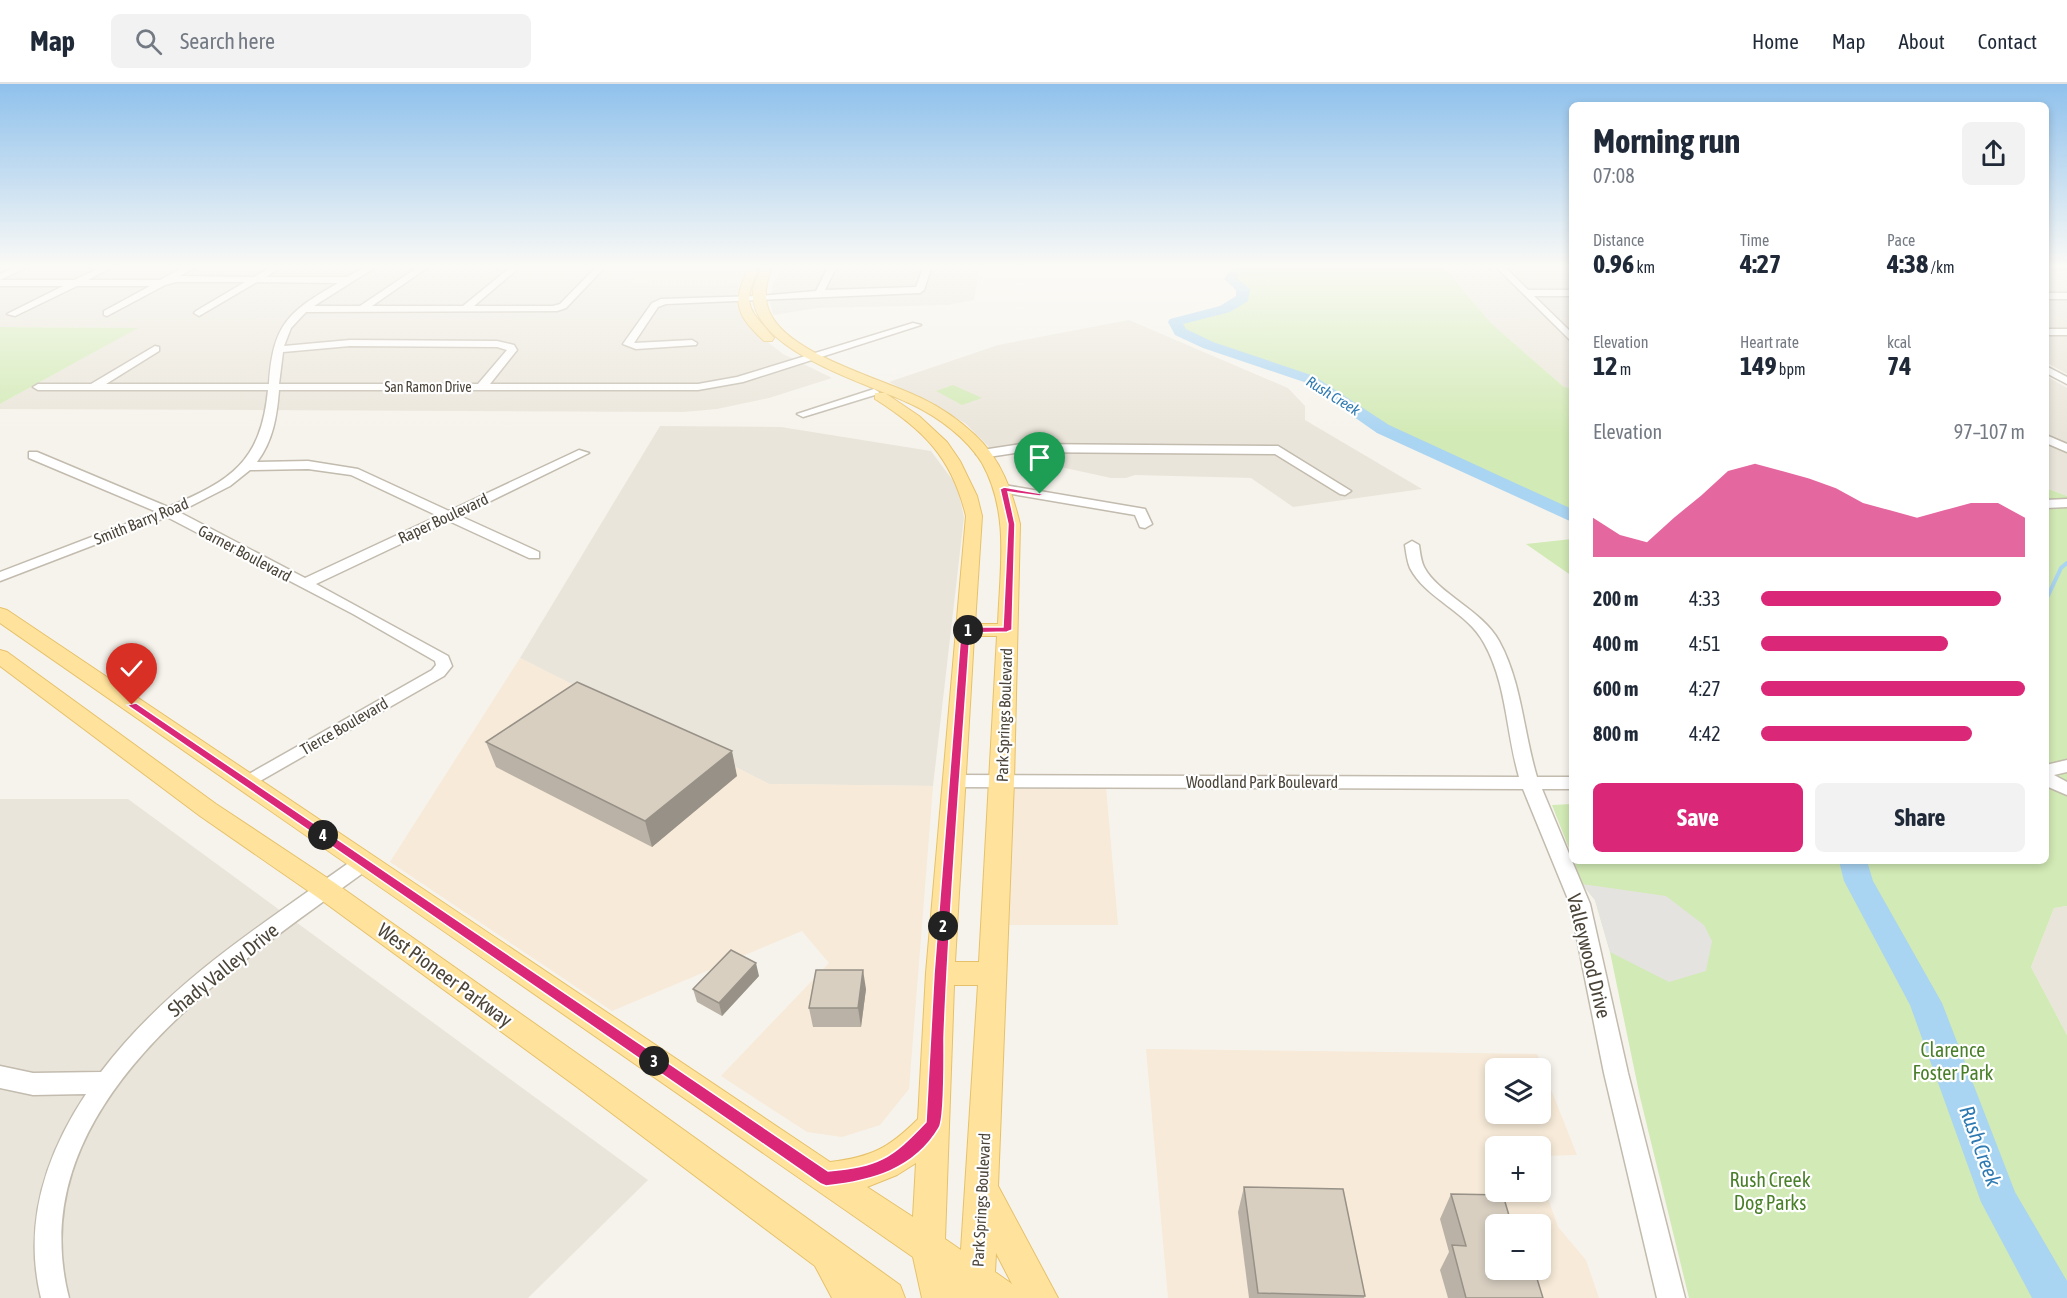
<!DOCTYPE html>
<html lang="en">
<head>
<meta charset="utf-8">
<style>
	body { margin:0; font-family:"Asap Condensed",sans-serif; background:#f2f2f3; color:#1f2937; height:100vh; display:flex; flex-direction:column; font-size:22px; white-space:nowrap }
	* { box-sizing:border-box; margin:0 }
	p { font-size:20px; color:#747a83 }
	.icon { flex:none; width:33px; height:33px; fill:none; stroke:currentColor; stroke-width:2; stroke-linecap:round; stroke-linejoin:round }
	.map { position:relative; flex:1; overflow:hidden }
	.drawer { position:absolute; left:1569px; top:18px; width:480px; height:762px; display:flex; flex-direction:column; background:#fff; border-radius:9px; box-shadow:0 3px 9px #0003 }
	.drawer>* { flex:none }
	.buttons { position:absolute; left:1485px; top:974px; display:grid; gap:12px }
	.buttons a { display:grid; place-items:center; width:66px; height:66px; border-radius:9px; background:#fff; box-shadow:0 3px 9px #0003; font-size:30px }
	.pin { position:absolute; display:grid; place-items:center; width:51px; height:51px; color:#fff; margin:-62px -26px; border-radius:50% 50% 50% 0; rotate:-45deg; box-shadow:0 0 6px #0007 }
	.pin .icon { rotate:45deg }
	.km { position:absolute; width:30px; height:30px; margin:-15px; border-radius:50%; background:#222; color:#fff; font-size:16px; line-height:30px; text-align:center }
	.round { display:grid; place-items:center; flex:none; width:63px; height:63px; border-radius:9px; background:#f2f2f3 }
	.head { display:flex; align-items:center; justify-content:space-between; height:102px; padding:0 24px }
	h1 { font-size:33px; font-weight:700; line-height:45px }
	.stats { display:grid; grid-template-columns:repeat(3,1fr); gap:9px; height:102px; padding:6px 24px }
	.stats div { display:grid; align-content:center }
	.stats b { font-size:26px; font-weight:700 }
	.stats small { font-size:16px; font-weight:400 }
	.stats p { font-size:16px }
	.chart { height:168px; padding:12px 24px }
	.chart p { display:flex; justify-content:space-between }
	.chart svg { width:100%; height:108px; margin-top:6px; fill:#db2777; opacity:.7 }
	.primary-button { display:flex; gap:12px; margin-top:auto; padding:12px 24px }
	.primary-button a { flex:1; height:69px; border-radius:9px; background:#db2777; color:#fff; font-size:24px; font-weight:700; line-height:69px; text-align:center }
	.primary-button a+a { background:#f2f2f3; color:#1f2937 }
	ul { padding:0 24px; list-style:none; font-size:20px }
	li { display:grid; grid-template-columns:96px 72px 1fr; align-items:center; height:45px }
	li i { height:15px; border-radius:8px; background:#db2777 }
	header { display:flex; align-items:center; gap:36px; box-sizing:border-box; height:84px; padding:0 30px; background:#fff; border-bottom:2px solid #e0e1e3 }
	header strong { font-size:28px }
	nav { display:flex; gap:33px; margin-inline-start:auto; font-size:21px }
	.search { width:420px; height:54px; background:#f2f2f3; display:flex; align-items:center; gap:15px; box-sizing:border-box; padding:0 21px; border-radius:9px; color:#747a83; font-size:22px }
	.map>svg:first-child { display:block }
	.residential { fill:#eae5da }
	.commercial { fill:#f7ead8; fill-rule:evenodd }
	.green { fill:#d2eab5 }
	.parking { fill:#e5e3e0 }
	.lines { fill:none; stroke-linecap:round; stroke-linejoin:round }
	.stream { stroke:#a9d4f2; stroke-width:4 }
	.river { fill:#a9d4f2; fill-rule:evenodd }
	.minor-casing { stroke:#c2bbae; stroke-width:3 }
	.major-casing { stroke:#e6c16a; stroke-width:2 }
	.minor { fill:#fff; fill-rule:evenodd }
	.major { fill:#ffe39c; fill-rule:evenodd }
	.wall { fill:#bab2a6 }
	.shaded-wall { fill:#979187 }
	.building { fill:#d8cfc1; stroke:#979187; stroke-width:1.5 }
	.route { fill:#db2777; stroke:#fff; stroke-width:1.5 }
	.labels { text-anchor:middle; stroke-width:4.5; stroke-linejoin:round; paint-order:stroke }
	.far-street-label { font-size:14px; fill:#4b4439; stroke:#fff }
	.far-water-label { font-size:15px; font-style:italic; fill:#2e7ab2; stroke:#fff }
	.street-label { font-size:16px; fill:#4b4439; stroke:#fff }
	.near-street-label { font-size:20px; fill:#4b4439; stroke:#fff }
	.near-park-label { font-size:20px; fill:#4a7f2a; stroke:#fff }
	.near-water-label { font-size:21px; font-style:italic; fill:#2e7ab2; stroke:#fff }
</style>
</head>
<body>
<header>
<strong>Map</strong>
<div class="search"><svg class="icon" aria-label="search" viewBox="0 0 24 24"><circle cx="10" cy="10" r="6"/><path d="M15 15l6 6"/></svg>Search here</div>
<nav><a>Home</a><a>Map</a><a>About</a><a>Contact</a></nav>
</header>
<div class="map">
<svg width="2067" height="1214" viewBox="0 0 2067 1214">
	<rect width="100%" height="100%" fill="#f6f3ec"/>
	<g class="residential">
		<path d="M0,181H646L630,201L739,200L744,234L759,251L783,270L832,294L769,314L717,325L683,328L0,325V320L137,244L0,243Z"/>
		<path d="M785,181H980L974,216L948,221L818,224L773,231L770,218L773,200Z"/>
		<path d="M1442,181H1572V304L1564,303L1492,240Z"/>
		<path d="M2046,181H2067V290L2046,278Z"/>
		<path d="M1129,236L1288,304L1305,322V336L1422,405L1293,423L1251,394L1135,391L1126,394H1111L1056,382L1055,361L990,364L965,339L889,298L998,261Z"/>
		<path d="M2046,292L2067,304V412L2046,404Z"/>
		<path d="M660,342L781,343L931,367L957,402L964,433L933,702L769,700L520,574Z"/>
		<path d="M0,715H128L648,1096L528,1214H0Z"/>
		<path d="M2067,822V951L2031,883L2054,824Z"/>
	</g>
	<g class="commercial">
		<path d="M646,181H751L739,200L730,202L629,201Z"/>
		<path d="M520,574L769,700L933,702L909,1005L880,1041L842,1053L807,1048L721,992L829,879L802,847L612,927L390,778Z"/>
		<path d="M1014,701L1106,703L1118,841H1009Z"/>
		<path d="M1146,965L1537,970L1577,1071L1541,1072L1540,1062H1496V1107H1540L1541,1094L1558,1143L1586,1176L1599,1214H1168ZM1496,984H1540V1029H1496ZM1496,1140H1540V1185H1496Z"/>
	</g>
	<g class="green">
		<path d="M1253,181H1442L1492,240L1564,303L1572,304V432L1383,345L1309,295L1208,261L1180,248L1175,238L1225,225L1243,214V205L1230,195L1237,185Z"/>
		<path d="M0,243L138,244L0,320Z"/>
		<path d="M953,301L982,314L962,321L936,307Z"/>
		<path d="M2046,404L2067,412V822L2054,824L2031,883L2067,951V1214H1689L1640,1013L1610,868L1595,816L1582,800L1574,777H2046Z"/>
		<path d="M1572,455V492L1526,460Z"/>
		<path d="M1572,720V772L1552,721Z"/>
	</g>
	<path class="parking" d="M1582,800L1666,812L1704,841L1712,857L1706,887L1669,898L1610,868L1595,816Z"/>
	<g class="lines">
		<path class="stream" d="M2046,516L2061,484L2067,479"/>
		<g class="river">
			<path d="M1239,181H1259L1241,188L1237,194L1250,205L1248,217L1230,228L1183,240L1186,245L1213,258L1314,292L1389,341L1572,425V438L1377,349L1304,298L1203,264L1175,251L1168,238L1170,235L1220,222L1236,212V206L1224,195L1233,182Z"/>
			<path d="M1839,777H1867L1873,797L1942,919L2015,1108L2067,1197V1214H2032L1981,1118L1910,921L1844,797Z"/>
		</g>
		<defs>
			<g id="minor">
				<path d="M21,181H32L0,196V190Z"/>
				<path d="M106,181H116L88,196H160L188,181H198L180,192L254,193L274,181H284L266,193H347L369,181H379L314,222H360L421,181H431L372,222H463L513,181H522L474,222H553L560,220L598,181H607L566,224L557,227L306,228L291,244L284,262L350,256L497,257L514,261L517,266L490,300H698L737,293L913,239L921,241L743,298L698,306H279C277,332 273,357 257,378L308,377L358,385L449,427L579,366L589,369L460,432L539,468V474H529L449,437L316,500L448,572L452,582L444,592L246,705L240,703L237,699L240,695L432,586L436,581L435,577L353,530L167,433L0,497V488L157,428L29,374V368H37L168,423C231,397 261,378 268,306H38L33,303L38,300H91L155,262L159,263V267L106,300H269C273,240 288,228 338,199L257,198L199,232L194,229L196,227L245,198H176L165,201L107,232L104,231V227L150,202H77L15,232L7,230L63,202H0V196H74ZM350,262L497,263L507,266L478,300H279L283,268ZM308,385L351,391L438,432L305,494L179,428L230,402L250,386Z"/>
				<path d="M829,181H837L825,206L916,203L924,181H932L924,206L920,209L666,220L658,223L634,259L692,256L697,259L696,261L636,265L623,260L652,219L661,215L758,212L816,207Z"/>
				<path d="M1494,181H1503L1528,206H1572V212H1534L1572,249V258Z"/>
				<rect x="2046" y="181" width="21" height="3"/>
				<rect x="2046" y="209" width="21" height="6"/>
				<rect x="2046" y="245" width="21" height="6"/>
				<path d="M2046,282L2067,293V300L2046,289Z"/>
				<path d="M874,305L879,308L878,310L803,333L797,330Z"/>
				<path d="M2046,351L2067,360V368L2046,359Z"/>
				<path d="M1021,360L1278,362L1351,407L1345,411L1340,410L1275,370L1021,368L982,374L976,370L982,366Z"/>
				<path d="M1004,401L1145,425L1152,440L1145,444L1140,443L1135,431L1000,408L998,405Z"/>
				<path d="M2067,415V423L2046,424V416Z"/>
				<path d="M1412,457L1419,461C1420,468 1421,477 1424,483C1438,510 1482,526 1499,557C1522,599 1523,647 1537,693H1572V705H1542L1590,820L1628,989L1685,1214H1657L1604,989L1570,820L1523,705L953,703L947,701L944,697L947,693L953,691L1519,693C1506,648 1507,600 1484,559C1467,527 1426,515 1410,484C1407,477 1406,468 1405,461Z"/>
				<path d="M2067,676V688L2054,691L2067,698V711L2046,702V681Z"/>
				<path d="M364,771L371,773L374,778L371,783C237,882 18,1016 69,1214H41C23,1140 45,1072 86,1010L33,1011L0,1004V982L33,989L101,988C169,898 266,838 357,773Z"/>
			</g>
			<g id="major">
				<path d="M750,181H760C741,224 748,222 774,254L772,257H764C734,229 732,217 750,181Z"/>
				<path d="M762,181H772C767,198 762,212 770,229C789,271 884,295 923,315C942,324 960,337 975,351C1001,375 1012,407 1020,440L1014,697L998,1102L1058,1214H1020L1018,1211L1020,1214H922L913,1173L0,539V524L7,526L830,1078C872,1073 889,1064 918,1035L926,889L966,432C952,374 924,346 875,315V309H885L919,332L947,358L960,377L977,412L982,432L975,540H998C1000,485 1010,429 982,379C967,354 938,333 913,321C871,300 748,267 753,207C754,199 759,189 762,181ZM974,552H997L979,878H955ZM954,901H978L961,1166L945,1155ZM916,1079L913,1133L867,1103L897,1091ZM996,1169L1012,1200L995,1188Z"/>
				<path d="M0,566L7,568L216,720L335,799L599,985L900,1201L905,1214H832L815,1182L577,1003L317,813L200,732L0,582Z"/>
			</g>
		</defs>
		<use href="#minor" class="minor-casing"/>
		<use href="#major" class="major-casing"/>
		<use href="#minor" class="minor"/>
		<use href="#major" class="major"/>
	</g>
	<g class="wall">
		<path d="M486,658L737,692L652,763L496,683Z"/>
		<path d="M759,892L722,932L697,918L693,905Z"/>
		<path d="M866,905L861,943H813L809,924Z"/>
		<path d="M1244,1103L1365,1212L1364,1214H1249L1238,1128Z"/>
		<path d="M1451,1110L1510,1135L1543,1214H1448L1440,1186L1449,1168L1440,1135Z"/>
	</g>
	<g class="shaded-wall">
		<path d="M732,667L737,692L652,763L645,737Z"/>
		<path d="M756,879L759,892L722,932L719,919Z"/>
		<path d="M863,886L866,905L861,943L858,924Z"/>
	</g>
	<g class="building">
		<path d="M577,598L732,667L645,737L486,658Z"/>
		<path d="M731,866L756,879L719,919L693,905Z"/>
		<path d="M816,886H863L858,924H809Z"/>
		<path d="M1244,1103L1343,1105L1365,1212L1258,1209Z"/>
		<path d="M1451,1110L1503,1111L1510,1135H1518L1520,1140H1496V1185H1534L1543,1214H1466L1452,1161L1466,1162Z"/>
	</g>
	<linearGradient id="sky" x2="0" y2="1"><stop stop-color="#8fc1ec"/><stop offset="0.52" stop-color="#fbfaf6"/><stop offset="1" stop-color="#fbfaf6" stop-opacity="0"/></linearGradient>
	<rect width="2067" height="351" fill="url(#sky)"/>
	<path class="route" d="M1004,403L1043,410L1040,412L1008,408L1015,440L1012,546L1007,548L970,549C961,684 949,819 944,954C944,969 945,1035 939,1044C914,1086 871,1097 826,1102L821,1100L127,621L136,619L828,1087C879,1082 891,1075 926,1038L934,890L961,546L965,543H1003L1008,440L1000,405Z"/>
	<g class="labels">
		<g class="far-street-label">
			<text x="428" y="308">San Ramon Drive</text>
		</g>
		<g class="far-water-label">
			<text transform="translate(1333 312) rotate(32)" y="5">Rush Creek</text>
		</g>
		<g class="street-label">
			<text transform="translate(443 434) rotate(-25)" y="6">Raper Boulevard</text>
			<text transform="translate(141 437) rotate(-22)" y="6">Smith Barry Road</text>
			<text transform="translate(245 469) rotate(28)" y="6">Garner Boulevard</text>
			<text transform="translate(1004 631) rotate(-88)" y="6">Park Springs Boulevard</text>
			<text transform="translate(344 642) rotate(-30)" y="6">Tierce Boulevard</text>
			<text x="1262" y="704">Woodland Park Boulevard</text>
			<text transform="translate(981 1116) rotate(-87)" y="6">Park Springs Boulevard</text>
		</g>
		<g class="near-street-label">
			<text transform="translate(1589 872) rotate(76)" y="7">Valleywood Drive</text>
			<text transform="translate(223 886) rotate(-39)" y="7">Shady Valley Drive</text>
			<text transform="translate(445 891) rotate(36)" y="7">West Pioneer Parkway</text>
		</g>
		<g class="near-park-label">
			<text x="1953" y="973">Clarence<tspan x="1953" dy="23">Foster Park</tspan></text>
			<text x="1770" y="1103">Rush Creek<tspan x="1770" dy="23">Dog Parks</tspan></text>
		</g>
		<g class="near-water-label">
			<text transform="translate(1980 1062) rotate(70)" y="7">Rush Creek</text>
		</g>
	</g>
</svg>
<div class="buttons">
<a><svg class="icon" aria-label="layers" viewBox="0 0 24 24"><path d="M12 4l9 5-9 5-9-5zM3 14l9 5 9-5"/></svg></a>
<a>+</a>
<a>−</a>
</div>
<div class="pin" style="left:1040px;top:410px;background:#1e9e55"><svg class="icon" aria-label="arrive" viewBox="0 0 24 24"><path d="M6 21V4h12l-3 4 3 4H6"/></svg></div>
<div class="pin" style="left:132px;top:621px;background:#d93025"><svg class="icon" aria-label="check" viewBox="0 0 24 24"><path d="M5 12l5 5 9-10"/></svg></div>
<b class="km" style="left:968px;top:546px">1</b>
<b class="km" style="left:943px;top:842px">2</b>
<b class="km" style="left:654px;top:977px">3</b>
<b class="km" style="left:323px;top:751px">4</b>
<section class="drawer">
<div class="head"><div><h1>Morning run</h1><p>07:08</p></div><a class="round"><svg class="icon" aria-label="share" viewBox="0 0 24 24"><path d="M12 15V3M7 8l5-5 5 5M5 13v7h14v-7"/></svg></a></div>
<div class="stats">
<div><p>Distance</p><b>0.96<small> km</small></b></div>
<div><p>Time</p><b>4:27</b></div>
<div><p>Pace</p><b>4:38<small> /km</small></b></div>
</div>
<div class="stats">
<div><p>Elevation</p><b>12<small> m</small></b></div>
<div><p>Heart rate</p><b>149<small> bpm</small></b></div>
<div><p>kcal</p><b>74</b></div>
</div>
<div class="chart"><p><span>Elevation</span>97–107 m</p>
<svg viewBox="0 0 160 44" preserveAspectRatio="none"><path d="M0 44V28L10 35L20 38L30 28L40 19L50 9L60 6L70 9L80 12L90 16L100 22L110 25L120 28L130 25L140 22L150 22L160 28V44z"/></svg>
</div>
<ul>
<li><b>200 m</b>4:33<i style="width:91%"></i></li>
<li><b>400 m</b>4:51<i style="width:71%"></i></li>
<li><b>600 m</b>4:27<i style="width:100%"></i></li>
<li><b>800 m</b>4:42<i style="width:80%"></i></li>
</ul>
<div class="primary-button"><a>Save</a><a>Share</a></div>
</section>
</div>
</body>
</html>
